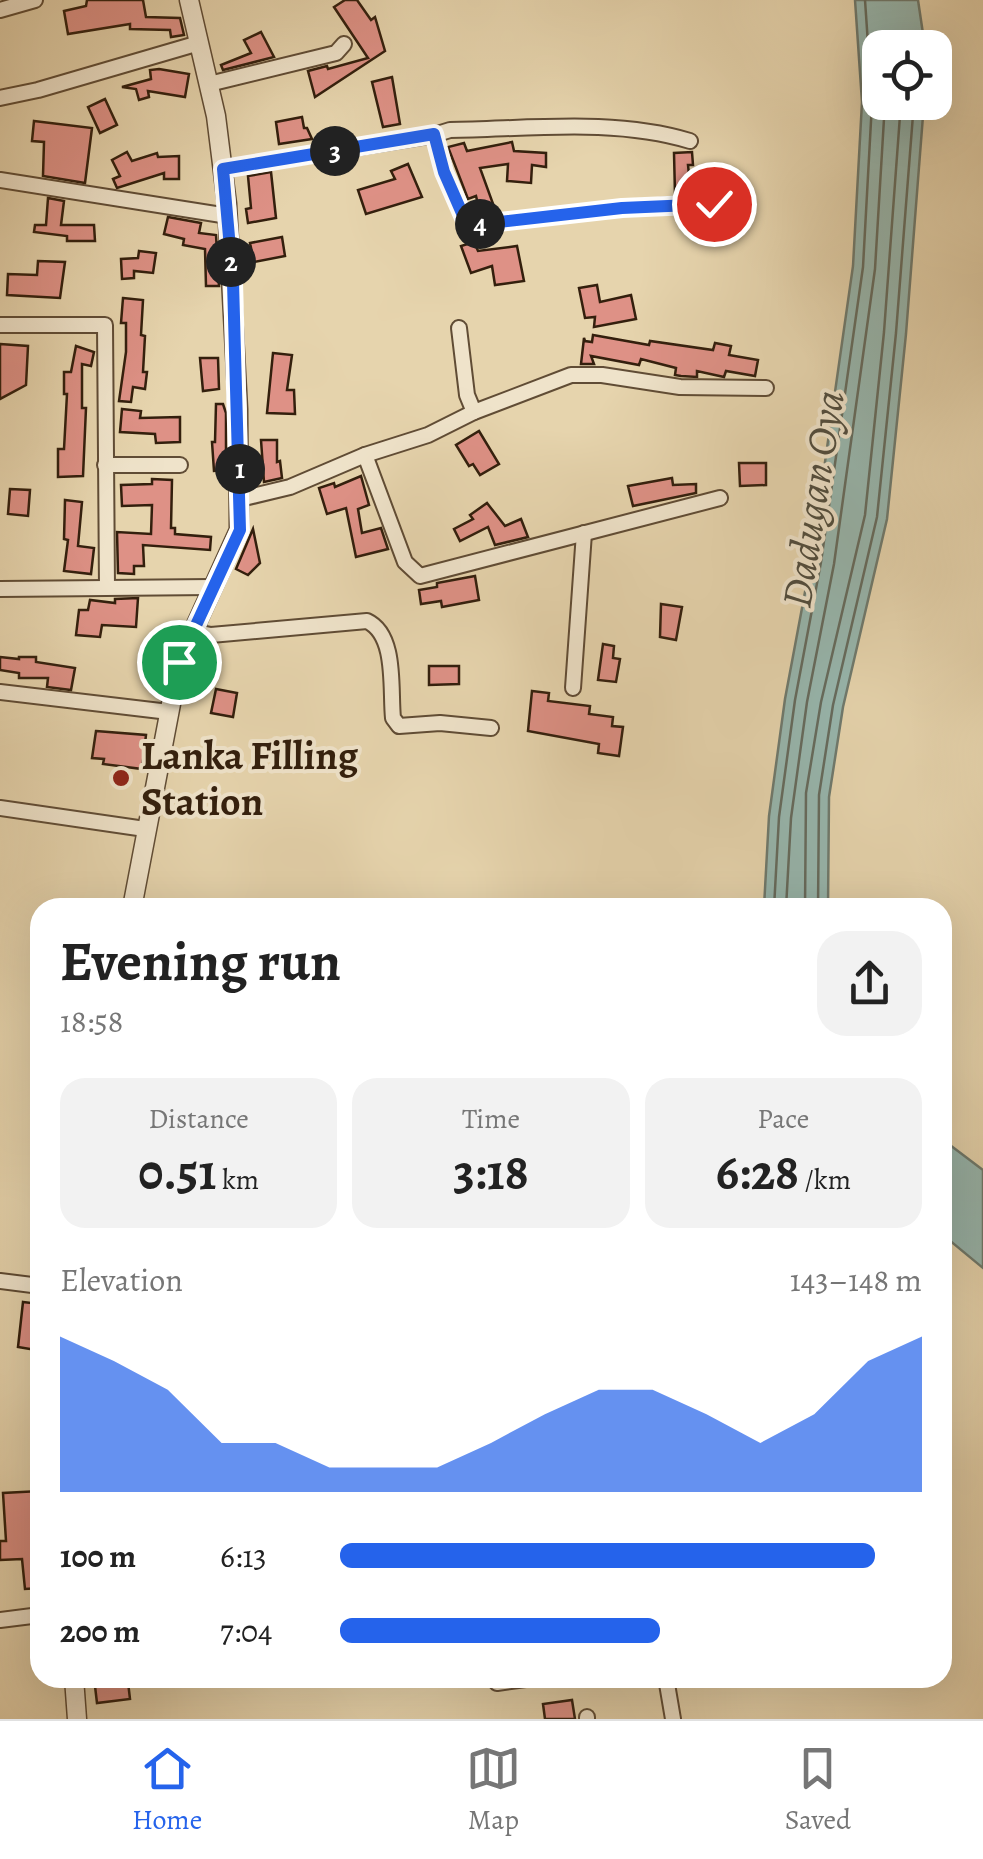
<!DOCTYPE html>
<html lang="en">
<head>
<meta charset="utf-8">
<style>
	body { margin:0; font-family:Alegreya,serif; background:#f2f2f2; color:#222; height:100vh; display:flex; flex-direction:column; font-size:38px; white-space:nowrap }
	* { box-sizing:border-box; margin:0 }
	p { font-size:32px; color:#767676 }
	.icon { flex:none; width:55px; height:55px; fill:none; stroke:currentColor; stroke-width:2; stroke-linecap:round; stroke-linejoin:round }
	.map { position:relative; flex:1; overflow:hidden }
	.panel { position:absolute; left:30px; top:898px; width:922px; height:790px; display:flex; flex-direction:column; background:#fff; border-radius:30px; box-shadow:0 10px 40px #0002 }
	.panel>* { flex:none }
	.fabs { position:absolute; left:862px; top:30px; display:grid; gap:20px }
	.fabs a { display:grid; place-items:center; width:90px; height:90px; border-radius:20px; background:#fff; box-shadow:0 10px 40px #0002; font-size:50px }
	.pin { position:absolute; display:grid; place-items:center; width:85px; height:85px; color:#fff; margin:-42px; border:5px solid #fff; border-radius:50%; box-shadow:0 2px 10px #0007 }
	.km { position:absolute; width:50px; height:50px; margin:-25px; border-radius:50%; background:#222; color:#fff; font-size:28px; line-height:50px; text-align:center }
	.round { display:grid; place-items:center; flex:none; width:105px; height:105px; border-radius:30px; background:#f2f2f2 }
	.headline { display:flex; align-items:center; justify-content:space-between; height:170px; padding:0 30px }
	h1 { font-size:55px; font-weight:700; line-height:75px }
	.metrics { display:grid; grid-template-columns:repeat(3,1fr); gap:15px; height:170px; padding:10px 30px }
	.metrics div { display:grid; align-content:center; border-radius:25px; background:#f2f2f2; text-align:center }
	.metrics b { font-size:50px; font-weight:700 }
	.metrics small { font-size:28px; font-weight:400 }
	.metrics p { font-size:28px }
	.chart { height:280px; padding:20px 30px }
	.chart p { display:flex; justify-content:space-between }
	.chart svg { width:100%; height:180px; margin-top:10px; fill:#2563eb; opacity:.7 }
	ul { padding:0 30px; list-style:none; font-size:32px }
	li { display:grid; grid-template-columns:160px 120px 1fr; align-items:center; height:75px }
	li i { height:25px; border-radius:12px; background:#2563eb }
	.dock { display:flex; justify-content:space-around; align-items:center; height:140px; border-top:2px solid #e0e0e0; background:#fff; font-size:28px; color:#767676 }
	.dock a { display:grid; justify-items:center; gap:5px }
	.dock .selected { color:#2563eb }
	.map>svg:first-child { display:block }
	.water { fill:#97b7af; stroke:#6f7a6e; stroke-width:2.5 }
	.lines { fill:none; stroke-linecap:round; stroke-linejoin:round }
	.shore { stroke:#656b5e; stroke-width:2.5 }
	.building { fill:#de9186; stroke:#331f0d; stroke-width:2.5 }
	.minor-casing { stroke:#604c35; stroke-width:18 }
	.tertiary-casing { stroke:#604c35; stroke-width:21 }
	.minor { stroke:#efe3ca; stroke-width:14 }
	.tertiary { stroke:#efe3ca; stroke-width:18 }
	.route-casing { stroke:#fff; stroke-width:20 }
	.route { stroke:#2563eb; stroke-width:12 }
	.poi-dot { fill:#8f2418; stroke:#efe3ca; stroke-width:4 }
	.labels { text-anchor:middle; stroke-width:8; stroke-linejoin:round; paint-order:stroke }
	.poi-label { font-size:40px; font-weight:bold; fill:#331f0d; stroke:#efe3ca; text-anchor:start }
	.water-label { font-size:42px; font-style:italic; fill:#514d3e; stroke:#efe3ca }
</style>
</head>
<body>
<div class="map">
<svg width="983" height="1719" viewBox="0 0 983 1719">
	<rect width="100%" height="100%" fill="#e6d4ad"/>
	<filter id="stains"><feTurbulence type="fractalNoise" baseFrequency=".002" numOctaves="4"/><feColorMatrix values="0 0 0 0 .2 0 0 0 0 .09 0 0 0 0 .02 0 0 0 .5 -.17"/></filter>
	<radialGradient id="worn" r=".72"><stop offset=".6" stop-color="#630" stop-opacity="0"/><stop offset="1" stop-color="#630" stop-opacity=".3"/></radialGradient>
	<g class="water">
		<path d="M855,0H918L925,47L880,48V102L924,103L906,334L887,519L843,707L829,797L828,907H764L769,816L785,699L811,560L853,266L862,102Z"/>
		<path d="M942,1139L983,1170V1268L943,1235Z"/>
	</g>
	<g class="lines">
		<g class="shore">
			<path d="M774,908L779,817L795,700L821,562L863,267L872,103L865,0"/>
			<path d="M786,908L791,818L807,702L834,564L875,269L885,102"/>
			<path d="M805,908L806,793L821,702L865,515L884,332L901,102"/>
			<path d="M818,908L819,795L833,705L877,517L896,333L914,102"/>
		</g>
	</g>
	<g class="building">
		<path d="M87,0H143L146,17L180,18L184,35L171,37L170,30L130,29V24L68,34L64,11L86,6Z"/>
		<path d="M345,0H357L371,20L375,17L385,51L315,97L308,71L327,66L328,69L368,58L334,7Z"/>
		<path d="M261,32L274,57L223,70L221,65L251,53L244,40Z"/>
		<path d="M159,69L189,74L185,97L148,91L149,97L139,100L136,89L122,87L151,79L150,70Z"/>
		<path d="M392,77L400,124L383,127L372,82Z"/>
		<path d="M105,99L117,125L100,133L88,107Z"/>
		<path d="M302,117L304,128H307L312,139L279,144L276,122Z"/>
		<path d="M34,121L92,128L85,183L43,176L44,142L32,141Z"/>
		<path d="M512,142L514,151L546,153V167L532,165L531,183L507,181L508,164L480,168L496,212L480,213L476,196L468,199L448,147L464,143L467,151Z"/>
		<path d="M127,152L132,161L157,153L158,157L179,156V179H164V173L117,188L113,179L120,176L112,160Z"/>
		<path d="M692,152L693,165H688L691,194H675L674,153Z"/>
		<path d="M408,164L422,197L366,214L358,190L395,179L391,171Z"/>
		<path d="M271,172L276,218L248,223L246,209L251,208L248,176Z"/>
		<path d="M48,198L64,201L61,225H94L95,241H67V236L34,232L35,225H46Z"/>
		<path d="M168,217L201,223L199,233L216,235L219,286H206L205,249L183,245L184,239L164,234Z"/>
		<path d="M282,237L285,256L254,262L250,243Z"/>
		<path d="M474,242L478,251L517,246L524,281L495,285L492,266L471,273L461,246Z"/>
		<path d="M139,251L156,253L153,273L134,271V278L122,279L121,259L138,258Z"/>
		<path d="M38,261L65,262L60,298L7,295L8,274L37,275Z"/>
		<path d="M597,285L600,302L631,295L636,319L594,327L595,317L585,318L579,288Z"/>
		<path d="M123,298L143,300L141,335L145,336L143,372H147L145,389L133,387L131,402L119,401L126,352V323H121Z"/>
		<path d="M593,335L649,345L650,341L713,350L715,343L731,346L729,355L758,360L755,376L726,371L724,377L697,371V377L681,376L675,375L676,368L641,359L639,365L591,356L594,364H581L584,338L585,341L592,342Z"/>
		<path d="M0,344L28,346L26,385L0,399Z"/>
		<path d="M76,346L94,352L91,366L82,364V408H86L83,476L58,477V449H64L67,394H64V372H71Z"/>
		<path d="M273,353L292,355L287,390H294L295,414L267,413Z"/>
		<path d="M200,358H218L219,389L203,391Z"/>
		<path d="M216,404H223L226,413V470L214,471L212,442H215Z"/>
		<path d="M122,409L141,411L140,418L180,417V442L156,443L155,434L120,432Z"/>
		<path d="M479,431L499,464L480,475L473,464L469,466L456,445Z"/>
		<path d="M261,440H277V462L280,461L282,478L264,482Z"/>
		<path d="M739,463H766V485L740,486Z"/>
		<path d="M361,476L369,505L358,509L362,533L381,528L388,549L356,557L346,508L327,514L319,488L334,483L335,487Z"/>
		<path d="M672,478L673,485L696,484V493L633,506L628,486Z"/>
		<path d="M152,479L172,480L171,528H175V534L211,537L210,550L143,545L144,566H134V574L118,573L117,532L151,534L152,505L122,506L121,485L152,484Z"/>
		<path d="M10,489L30,490L28,516L8,514Z"/>
		<path d="M65,500L82,502L78,546L94,548L91,574L64,571L68,540L64,539Z"/>
		<path d="M487,503L505,526L521,519L528,537L495,545L488,527L460,541L454,529L473,519L470,515Z"/>
		<path d="M253,529L260,563L248,575L236,569Z"/>
		<path d="M475,576L479,600L442,607L441,601L421,604L419,590L437,587V583Z"/>
		<path d="M138,598L136,627L102,625L100,637L76,635L79,610H88L90,600L115,603V599Z"/>
		<path d="M661,604L682,607L676,640L660,637Z"/>
		<path d="M603,644L614,646L613,658L620,659L616,682L598,680Z"/>
		<path d="M0,657L19,659V657H36V662L75,668L71,690L47,687L48,678H19V673L0,670Z"/>
		<path d="M429,666H459V684L429,685Z"/>
		<path d="M216,689L237,693L233,717L211,713Z"/>
		<path d="M532,691L549,693L548,701L590,706L589,714L613,717L612,726L623,727L619,756L598,753L599,744L528,731Z"/>
		<path d="M96,731L146,735L142,769L103,764L104,759L92,758Z"/>
		<path d="M23,1302L40,1304L36,1350L18,1347Z"/>
		<path d="M40,1491V1588L25,1589L22,1559L0,1560V1541H6L3,1493Z"/>
		<path d="M128,1682L130,1699L97,1703L95,1686Z"/>
		<path d="M572,1700L575,1719H545L543,1704Z"/>
	</g>
	<g class="lines">
		<defs>
			<g id="minor">
				<path d="M0,10L35,0"/>
				<path d="M209,84L336,53L344,44"/>
				<path d="M0,98L38,90L199,43"/>
				<path d="M434,135L450,130C529,129 614,118 690,141"/>
				<path d="M223,169L434,135L445,173L465,220L482,224L622,208L713,203"/>
				<path d="M0,180L228,216"/>
				<path d="M0,325H105L107,587"/>
				<path d="M459,328L467,395L474,412"/>
				<path d="M365,455L405,562L420,576L720,498"/>
				<path d="M105,465H180"/>
				<path d="M240,499L290,487L365,455L428,435L474,412L571,375H602L680,387L766,388"/>
				<path d="M0,589L212,587"/>
				<path d="M191,631L211,635L367,621C397,635 390,689 393,718L399,726L440,723L491,728"/>
				<path d="M573,688L584,533"/>
				<path d="M0,692L169,712"/>
				<path d="M0,808L145,829"/>
				<path d="M0,1281L40,1286"/>
				<path d="M0,1620L40,1615"/>
				<path d="M666,1678L673,1719"/>
				<path d="M497,1683L533,1678"/>
				<path d="M587,1717V1719"/>
			</g>
			<g id="tertiary">
				<path d="M132,908L179,662L239,530L238,409L227,204L216,116L189,0"/>
				<path d="M74,1678L77,1719"/>
			</g>
		</defs>
		<use href="#minor" class="minor-casing"/>
		<use href="#tertiary" class="tertiary-casing"/>
		<use href="#minor" class="minor"/>
		<use href="#tertiary" class="tertiary"/>
	</g>
	<g class="lines">
		<defs>
			<path id="route" d="M179,662L240,530L233,282L223,169L434,134L444,172L465,220L482,224L622,208L714,204"/>
		</defs>
		<use href="#route" class="route-casing"/>
		<use href="#route" class="route"/>
	</g>
	<circle class="poi-dot" cx="121" cy="778" r="10"/>
	<g class="labels">
		<g class="poi-label">
			<text x="141" y="769">Lanka Filling<tspan x="141" dy="46">Station</tspan></text>
		</g>
		<g class="water-label">
			<text transform="translate(812 499) rotate(-81)" y="15">Dadugan Oya</text>
		</g>
	</g>
	<rect width="100%" height="100%" filter="url(#stains)"/>
	<rect width="100%" height="100%" fill="url(#worn)"/>
</svg>
<div class="fabs">
<a><svg class="icon" aria-label="locate" viewBox="0 0 24 24"><circle cx="12" cy="12" r="6"/><path d="M12 2v4M12 18v4M2 12h4M18 12h4"/></svg></a>
</div>
<div class="pin" style="left:179px;top:662px;background:#1e9e55"><svg class="icon" aria-label="arrive" viewBox="0 0 24 24"><path d="M6 21V4h12l-3 4 3 4H6"/></svg></div>
<div class="pin" style="left:714px;top:204px;background:#d93025"><svg class="icon" aria-label="check" viewBox="0 0 24 24"><path d="M5 12l5 5 9-10"/></svg></div>
<b class="km" style="left:240px;top:469px">1</b>
<b class="km" style="left:231px;top:262px">2</b>
<b class="km" style="left:335px;top:151px">3</b>
<b class="km" style="left:480px;top:224px">4</b>
<section class="panel">
<div class="headline"><div><h1>Evening run</h1><p>18:58</p></div><a class="round"><svg class="icon" aria-label="share" viewBox="0 0 24 24"><path d="M12 15V3M7 8l5-5 5 5M5 13v7h14v-7"/></svg></a></div>
<div class="metrics">
<div><p>Distance</p><b>0.51<small> km</small></b></div>
<div><p>Time</p><b>3:18</b></div>
<div><p>Pace</p><b>6:28<small> /km</small></b></div>
</div>
<div class="chart"><p><span>Elevation</span>143–148 m</p>
<svg viewBox="0 0 160 44" preserveAspectRatio="none"><path d="M0 44V6L10 12L20 19L30 32L40 32L50 38L60 38L70 38L80 32L90 25L100 19L110 19L120 25L130 32L140 25L150 12L160 6V44z"/></svg>
</div>
<ul>
<li><b>100 m</b>6:13<i style="width:92%"></i></li>
<li><b>200 m</b>7:04<i style="width:55%"></i></li>
</ul>
</section>
</div>
<nav class="dock">
<a class="selected"><svg class="icon" aria-label="home" viewBox="0 0 24 24"><path d="M3 11l9-7 9 7M6 9v11h12V9"/></svg>Home</a>
<a><svg class="icon" aria-label="map" viewBox="0 0 24 24"><path d="M3 6l6-2 6 2 6-2v14l-6 2-6-2-6 2zM9 4v14M15 6v14"/></svg>Map</a>
<a><svg class="icon" aria-label="saved" viewBox="0 0 24 24"><path d="M7 4h10v16l-5-4-5 4z"/></svg>Saved</a>
</nav>
</body>
</html>
